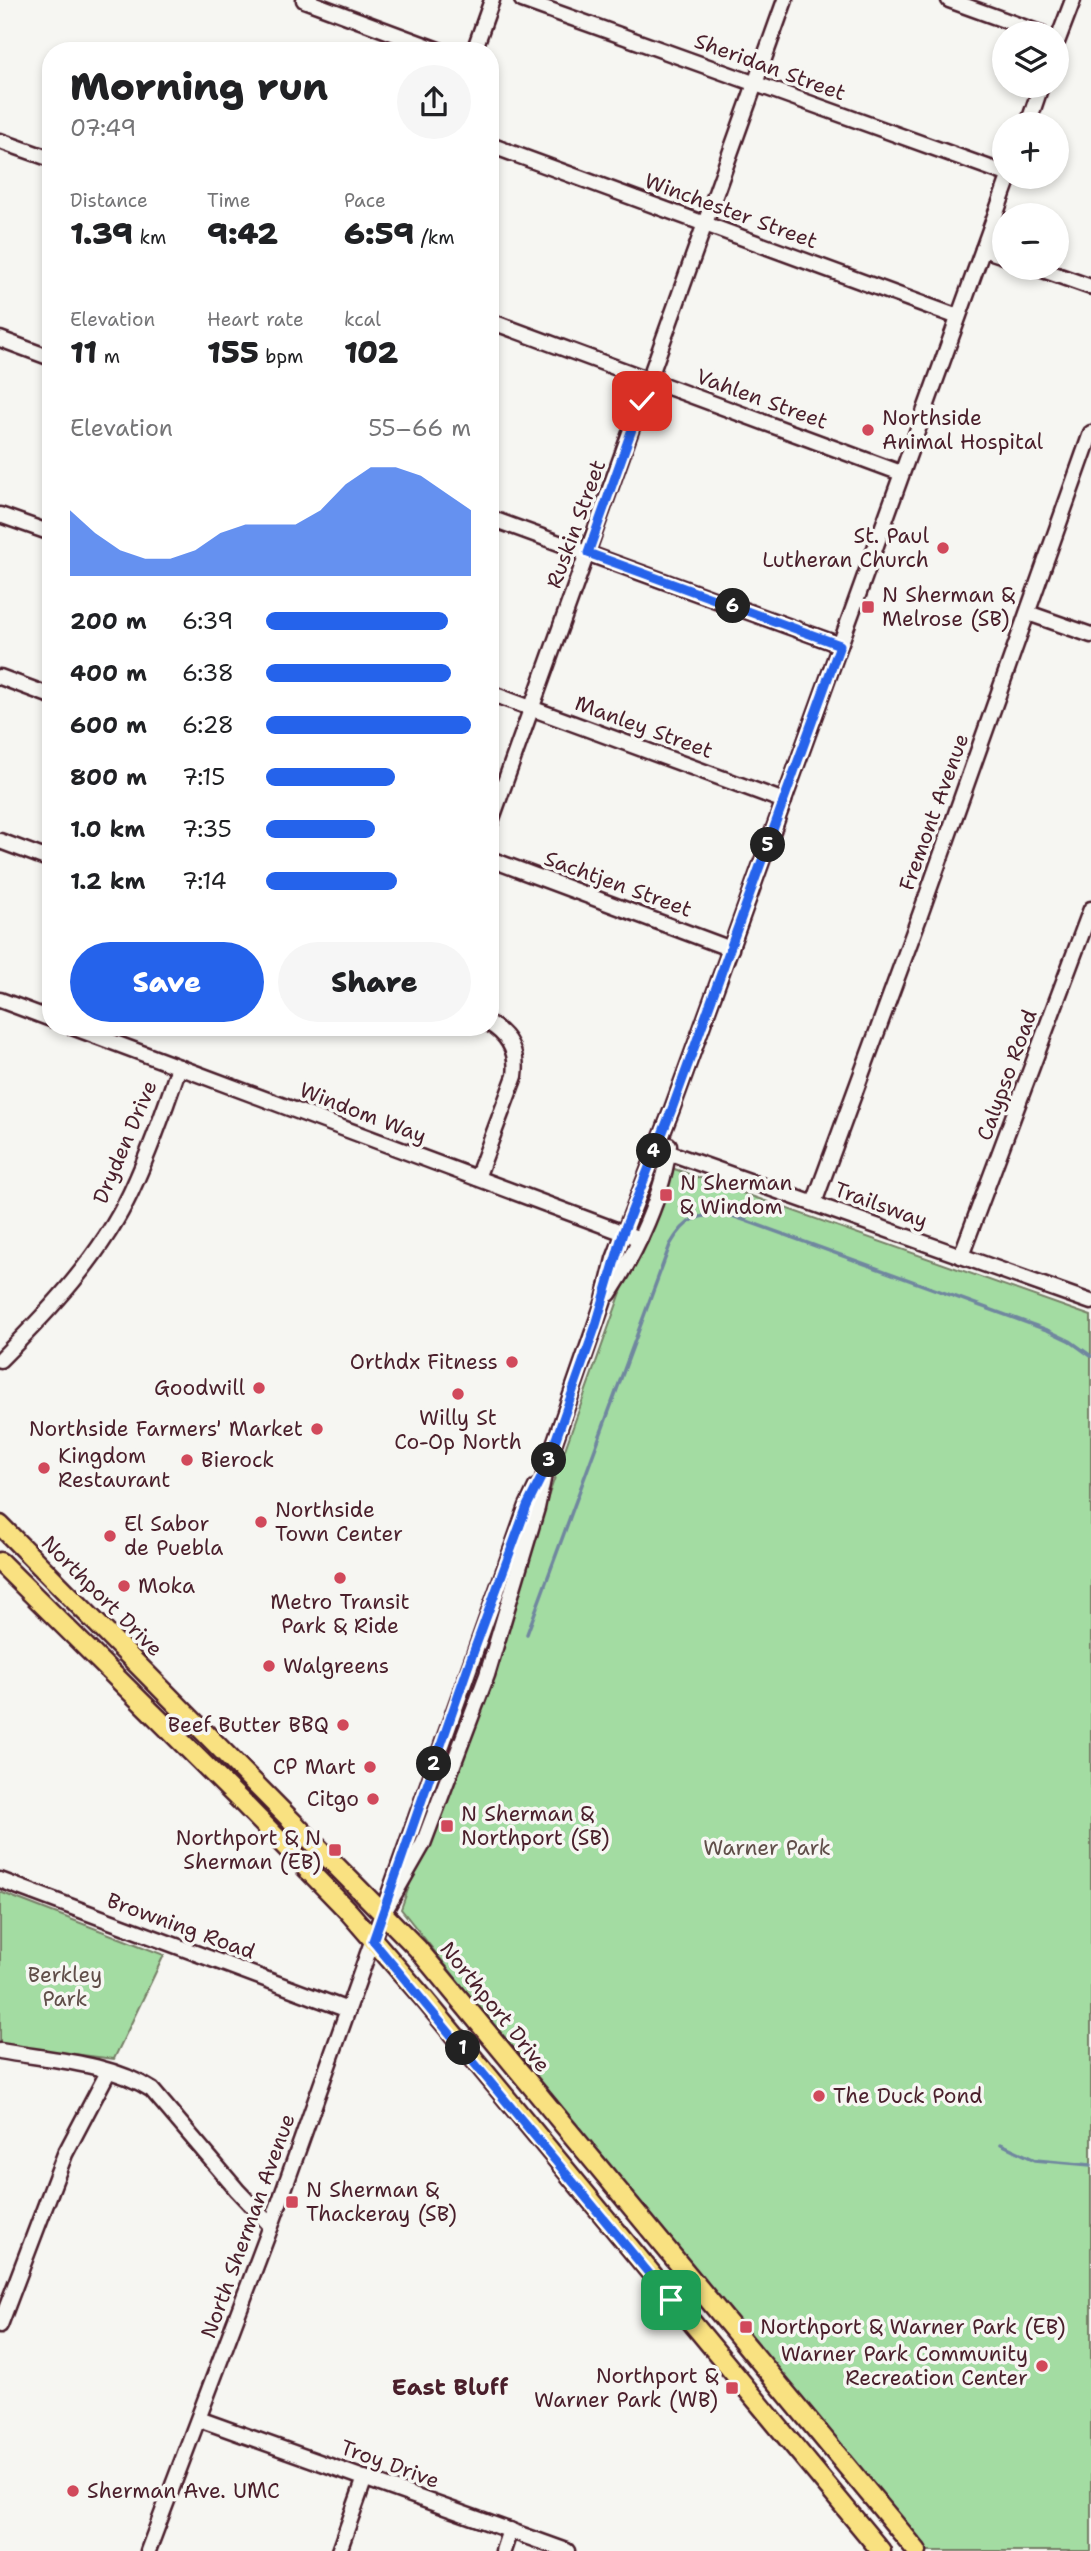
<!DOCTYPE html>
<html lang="en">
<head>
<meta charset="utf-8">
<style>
	body { margin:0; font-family:"Shantell Sans",sans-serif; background:#f6f6f6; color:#202124; height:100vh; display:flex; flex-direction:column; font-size:26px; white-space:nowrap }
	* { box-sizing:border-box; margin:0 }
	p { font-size:23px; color:#757577 }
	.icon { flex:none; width:38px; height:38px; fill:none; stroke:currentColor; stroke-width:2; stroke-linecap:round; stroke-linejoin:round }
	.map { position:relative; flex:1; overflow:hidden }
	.panel { position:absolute; left:42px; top:42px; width:457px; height:994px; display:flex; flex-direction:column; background:#fff; border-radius:28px; box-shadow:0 4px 10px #0003 }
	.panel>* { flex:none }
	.buttons { position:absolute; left:992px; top:21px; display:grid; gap:14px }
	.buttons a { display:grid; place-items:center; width:77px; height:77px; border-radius:50%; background:#fff; box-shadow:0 4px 10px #0003; font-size:35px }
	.pin { position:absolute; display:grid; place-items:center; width:60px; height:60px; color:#fff; margin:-30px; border-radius:14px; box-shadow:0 4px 10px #0006 }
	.km { position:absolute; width:35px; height:35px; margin:-18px; border-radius:50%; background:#222; color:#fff; font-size:19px; line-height:35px; text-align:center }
	.round { display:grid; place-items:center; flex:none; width:74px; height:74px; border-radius:37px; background:#f6f6f6 }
	.overview { display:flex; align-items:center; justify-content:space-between; height:119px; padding:0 28px }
	h1 { font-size:38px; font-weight:800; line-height:52px }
	.figures { display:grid; grid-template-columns:repeat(3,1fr); gap:10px; height:119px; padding:7px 28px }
	.figures div { display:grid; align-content:center }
	.figures b { font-size:30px; font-weight:800 }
	.figures small { font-size:19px; font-weight:400 }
	.figures p { font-size:19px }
	.chart { height:196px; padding:14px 28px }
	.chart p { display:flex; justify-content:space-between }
	.chart svg { width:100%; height:126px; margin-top:7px; fill:#2563eb; opacity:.7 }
	.button { display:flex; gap:14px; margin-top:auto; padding:14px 28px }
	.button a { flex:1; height:80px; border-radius:42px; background:#2563eb; color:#fff; font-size:28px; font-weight:800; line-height:80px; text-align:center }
	.button a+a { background:#f6f6f6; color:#202124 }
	ul { padding:0 28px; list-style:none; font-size:23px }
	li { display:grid; grid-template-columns:112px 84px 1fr; align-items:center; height:52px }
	li i { height:18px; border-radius:9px; background:#2563eb }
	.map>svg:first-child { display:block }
	.green { fill:#a3dca2; stroke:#767e66; stroke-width:2 }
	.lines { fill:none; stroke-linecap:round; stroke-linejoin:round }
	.stream { stroke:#70879f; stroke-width:3.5 }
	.minor-casing { stroke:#4a1f2b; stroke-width:19 }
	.major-casing { stroke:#4a1f2b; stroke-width:23 }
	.minor { stroke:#f6f6f2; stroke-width:14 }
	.major { stroke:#f9e181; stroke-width:18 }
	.route-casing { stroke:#fff; stroke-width:14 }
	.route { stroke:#2563eb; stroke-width:9 }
	.poi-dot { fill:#d1495b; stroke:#f6f6f2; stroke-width:2.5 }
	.labels { text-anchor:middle; stroke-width:7; stroke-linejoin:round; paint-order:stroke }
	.street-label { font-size:21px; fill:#4a1f2b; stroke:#f6f6f2 }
	.poi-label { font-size:21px; fill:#4a1f2b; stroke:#f6f6f2; text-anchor:start }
	.park-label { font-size:21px; fill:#604e49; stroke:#f6f6f2 }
	.neighbourhood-label { font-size:23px; font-weight:bold; fill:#4a1f2b; stroke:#f6f6f2 }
</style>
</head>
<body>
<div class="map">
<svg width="1091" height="2551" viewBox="0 0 1091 2551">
	<rect width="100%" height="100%" fill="#f6f6f2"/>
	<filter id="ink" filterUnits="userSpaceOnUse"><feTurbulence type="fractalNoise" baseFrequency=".0143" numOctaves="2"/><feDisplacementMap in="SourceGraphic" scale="14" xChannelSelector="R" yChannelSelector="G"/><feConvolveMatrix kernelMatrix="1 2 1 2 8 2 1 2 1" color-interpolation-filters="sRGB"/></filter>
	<g filter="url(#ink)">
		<g class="green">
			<path d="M666,1166L1091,1316V2551H927L864,2472L571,2123L401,1909Z"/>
			<path d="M0,1892L164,1955L114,2059L0,2045Z"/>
		</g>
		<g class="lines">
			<g class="stream">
				<path d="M527,1634L670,1245C686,1217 699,1213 730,1215L1047,1330L1070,1341L1091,1356"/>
				<path d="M1001,2144L1035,2160L1091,2165"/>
			</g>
			<defs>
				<g id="minor">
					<path d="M304,0L441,51"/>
					<path d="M522,0L1004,173"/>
					<path d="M949,0L1040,33"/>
					<path d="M1057,42L1073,0"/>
					<path d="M474,51L492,0"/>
					<path d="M1028,124L1041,86"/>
					<path d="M0,141L51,159"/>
					<path d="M490,145L958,317"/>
					<path d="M983,249L1004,256"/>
					<path d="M1037,268L1091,287"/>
					<path d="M490,321L901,473"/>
					<path d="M0,339L51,358"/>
					<path d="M0,515L51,533"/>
					<path d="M490,518L840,645"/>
					<path d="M1028,613L1091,635"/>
					<path d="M0,677L51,696"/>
					<path d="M490,693L784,801"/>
					<path d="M490,824L785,0"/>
					<path d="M0,841L51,860"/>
					<path d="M490,859L731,949"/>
					<path d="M0,1000L51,1019"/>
					<path d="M72,1027L640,1239"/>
					<path d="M656,1148L1091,1302"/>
					<path d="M477,1178L515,1076C518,1054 510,1036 490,1024"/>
					<path d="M814,1203L920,915L1091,433"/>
					<path d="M961,1256L1091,909"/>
					<path d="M609,1294C636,1253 664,1194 669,1145"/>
					<path d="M0,1360C50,1310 101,1256 131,1192C150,1151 165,1109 179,1067"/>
					<path d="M0,1880L348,2010"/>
					<path d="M383,1914L423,1844L487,1675L537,1508L545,1470L604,1300L614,1259L672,1109L735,936L1009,177"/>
					<path d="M0,2051C50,2060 109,2062 152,2090L237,2190L271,2226"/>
					<path d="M0,2325L65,2154L108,2072"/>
					<path d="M199,2419L567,2551"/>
					<path d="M148,2551L271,2226L527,1506L536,1487"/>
					<path d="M339,2551L365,2478"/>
					<path d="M503,2551L510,2530"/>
				</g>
				<g id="major">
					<path d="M0,1525L417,1948L917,2551"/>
					<path d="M0,1562L245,1805L348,1911L426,2001L881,2551"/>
				</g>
			</defs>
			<use href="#minor" class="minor-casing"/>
			<use href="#major" class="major-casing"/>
			<use href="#minor" class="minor"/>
			<use href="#major" class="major"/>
		</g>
	</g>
	<g class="lines" filter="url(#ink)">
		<defs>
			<path id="route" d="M642,401L588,553L840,645L672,1109L623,1233L596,1325L545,1470L527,1506L468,1667L373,1941L671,2300"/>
		</defs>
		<use href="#route" class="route-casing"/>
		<use href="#route" class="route"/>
	</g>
	<g class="poi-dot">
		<circle cx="868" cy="430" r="7"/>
		<circle cx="943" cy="548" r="7"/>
		<rect x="861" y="600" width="14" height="14" rx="3.5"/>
		<rect x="659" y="1188" width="14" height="14" rx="3.5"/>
		<circle cx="512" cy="1362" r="7"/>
		<circle cx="259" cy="1388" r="7"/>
		<circle cx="458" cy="1394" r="7"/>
		<circle cx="317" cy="1429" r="7"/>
		<circle cx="187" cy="1460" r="7"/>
		<circle cx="44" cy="1468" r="7"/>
		<circle cx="261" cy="1522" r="7"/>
		<circle cx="110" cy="1536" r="7"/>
		<circle cx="340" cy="1578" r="7"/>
		<circle cx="124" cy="1586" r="7"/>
		<circle cx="269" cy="1666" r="7"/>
		<circle cx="343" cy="1725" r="7"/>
		<circle cx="370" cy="1767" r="7"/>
		<circle cx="373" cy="1799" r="7"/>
		<rect x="440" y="1819" width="14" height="14" rx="3.5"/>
		<rect x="328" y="1843" width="14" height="14" rx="3.5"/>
		<circle cx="819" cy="2096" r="7"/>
		<rect x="285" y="2195" width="14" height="14" rx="3.5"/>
		<rect x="739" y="2320" width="14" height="14" rx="3.5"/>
		<circle cx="1042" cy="2366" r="7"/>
		<rect x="725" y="2381" width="14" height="14" rx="3.5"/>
		<circle cx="73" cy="2491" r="7"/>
	</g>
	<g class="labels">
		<g class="street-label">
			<text transform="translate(770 67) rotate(20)" y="7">Sheridan Street</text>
			<text transform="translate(731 211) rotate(20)" y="7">Winchester Street</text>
			<text transform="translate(762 399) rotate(20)" y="7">Vahlen Street</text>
			<text transform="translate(576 524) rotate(-70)" y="7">Ruskin Street</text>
			<text transform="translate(644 727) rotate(20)" y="7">Manley Street</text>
			<text transform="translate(934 812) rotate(-70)" y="7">Fremont Avenue</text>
			<text transform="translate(618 884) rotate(20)" y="7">Sachtjen Street</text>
			<text transform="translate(1007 1075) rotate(-70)" y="7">Calypso Road</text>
			<text transform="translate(363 1113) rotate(21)" y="7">Windom Way</text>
			<text transform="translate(125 1142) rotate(-67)" y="7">Dryden Drive</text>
			<text transform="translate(881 1205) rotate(20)" y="7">Trailsway</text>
			<text transform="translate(102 1596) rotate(45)" y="7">Northport Drive</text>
			<text transform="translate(181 1926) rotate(20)" y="7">Browning Road</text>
			<text transform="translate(495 2007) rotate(51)" y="7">Northport Drive</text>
			<text transform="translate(248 2226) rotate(-70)" y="7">North Sherman Avenue</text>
			<text transform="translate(390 2464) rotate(20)" y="7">Troy Drive</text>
		</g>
		<g class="poi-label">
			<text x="882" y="425">Northside<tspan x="882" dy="24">Animal Hospital</tspan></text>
			<text x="929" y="543" text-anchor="end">St. Paul<tspan x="929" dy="24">Lutheran Church</tspan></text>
			<text x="882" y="602">N Sherman &amp;<tspan x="882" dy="24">Melrose (SB)</tspan></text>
			<text x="680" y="1190">N Sherman<tspan x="680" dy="24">&amp; Windom</tspan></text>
			<text x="498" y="1369" text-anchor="end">Orthdx Fitness</text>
			<text x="245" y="1395" text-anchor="end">Goodwill</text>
			<text x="458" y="1425" text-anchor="middle">Willy St<tspan x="458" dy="24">Co-Op North</tspan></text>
			<text x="303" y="1436" text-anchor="end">Northside Farmers' Market</text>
			<text x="58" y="1463">Kingdom<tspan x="58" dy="24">Restaurant</tspan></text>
			<text x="201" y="1467">Bierock</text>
			<text x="275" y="1517">Northside<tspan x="275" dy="24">Town Center</tspan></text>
			<text x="124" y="1531">El Sabor<tspan x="124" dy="24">de Puebla</tspan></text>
			<text x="138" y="1593">Moka</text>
			<text x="340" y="1609" text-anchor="middle">Metro Transit<tspan x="340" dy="24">Park &amp; Ride</tspan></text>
			<text x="283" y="1673">Walgreens</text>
			<text x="329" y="1732" text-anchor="end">Beef Butter BBQ</text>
			<text x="356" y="1774" text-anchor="end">CP Mart</text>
			<text x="359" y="1806" text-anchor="end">Citgo</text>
			<text x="461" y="1821">N Sherman &amp;<tspan x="461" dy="24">Northport (SB)</tspan></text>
			<text x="321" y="1845" text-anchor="end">Northport &amp; N<tspan x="321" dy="24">Sherman (EB)</tspan></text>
			<text x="833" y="2103">The Duck Pond</text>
			<text x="306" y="2197">N Sherman &amp;<tspan x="306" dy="24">Thackeray (SB)</tspan></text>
			<text x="760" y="2334">Northport &amp; Warner Park (EB)</text>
			<text x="1028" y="2361" text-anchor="end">Warner Park Community<tspan x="1028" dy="24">Recreation Center</tspan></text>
			<text x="718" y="2383" text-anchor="end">Northport &amp;<tspan x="718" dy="24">Warner Park (WB)</tspan></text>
			<text x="87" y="2498">Sherman Ave. UMC</text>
		</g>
		<g class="park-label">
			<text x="767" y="1855">Warner Park</text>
			<text x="65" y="1982">Berkley<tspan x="65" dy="24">Park</tspan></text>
		</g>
		<g class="neighbourhood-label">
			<text x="450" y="2395">East Bluff</text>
		</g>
	</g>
</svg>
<div class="buttons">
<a><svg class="icon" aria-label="layers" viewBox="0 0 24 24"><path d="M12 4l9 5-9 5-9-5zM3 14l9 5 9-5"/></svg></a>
<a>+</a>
<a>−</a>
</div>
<div class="pin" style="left:671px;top:2300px;background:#1e9e55"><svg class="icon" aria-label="arrive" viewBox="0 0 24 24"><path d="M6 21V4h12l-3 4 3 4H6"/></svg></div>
<div class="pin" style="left:642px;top:401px;background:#d93025"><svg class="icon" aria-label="check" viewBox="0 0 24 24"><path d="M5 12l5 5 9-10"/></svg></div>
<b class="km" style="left:463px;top:2048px">1</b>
<b class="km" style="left:434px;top:1764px">2</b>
<b class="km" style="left:549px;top:1460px">3</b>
<b class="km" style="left:654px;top:1151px">4</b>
<b class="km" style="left:768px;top:845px">5</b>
<b class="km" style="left:733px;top:606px">6</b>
<section class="panel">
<div class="overview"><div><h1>Morning run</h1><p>07:49</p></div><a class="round"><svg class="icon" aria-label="share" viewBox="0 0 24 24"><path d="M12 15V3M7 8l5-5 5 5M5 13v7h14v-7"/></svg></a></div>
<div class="figures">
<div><p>Distance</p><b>1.39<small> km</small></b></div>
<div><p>Time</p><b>9:42</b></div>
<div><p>Pace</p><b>6:59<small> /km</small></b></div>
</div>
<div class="figures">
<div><p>Elevation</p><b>11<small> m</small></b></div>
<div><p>Heart rate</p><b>155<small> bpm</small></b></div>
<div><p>kcal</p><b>102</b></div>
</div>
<div class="chart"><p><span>Elevation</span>55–66 m</p>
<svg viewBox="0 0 160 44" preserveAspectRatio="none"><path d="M0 44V21L10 29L20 35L30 38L40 38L50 35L60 29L70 26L80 26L90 26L100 21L110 12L120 6L130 6L140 9L150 15L160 21V44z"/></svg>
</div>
<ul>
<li><b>200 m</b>6:39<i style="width:89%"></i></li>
<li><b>400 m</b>6:38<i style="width:90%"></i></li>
<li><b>600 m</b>6:28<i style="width:100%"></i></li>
<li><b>800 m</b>7:15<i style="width:63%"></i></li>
<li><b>1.0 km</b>7:35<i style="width:53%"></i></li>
<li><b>1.2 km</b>7:14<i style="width:64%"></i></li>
</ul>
<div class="button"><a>Save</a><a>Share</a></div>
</section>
</div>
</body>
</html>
